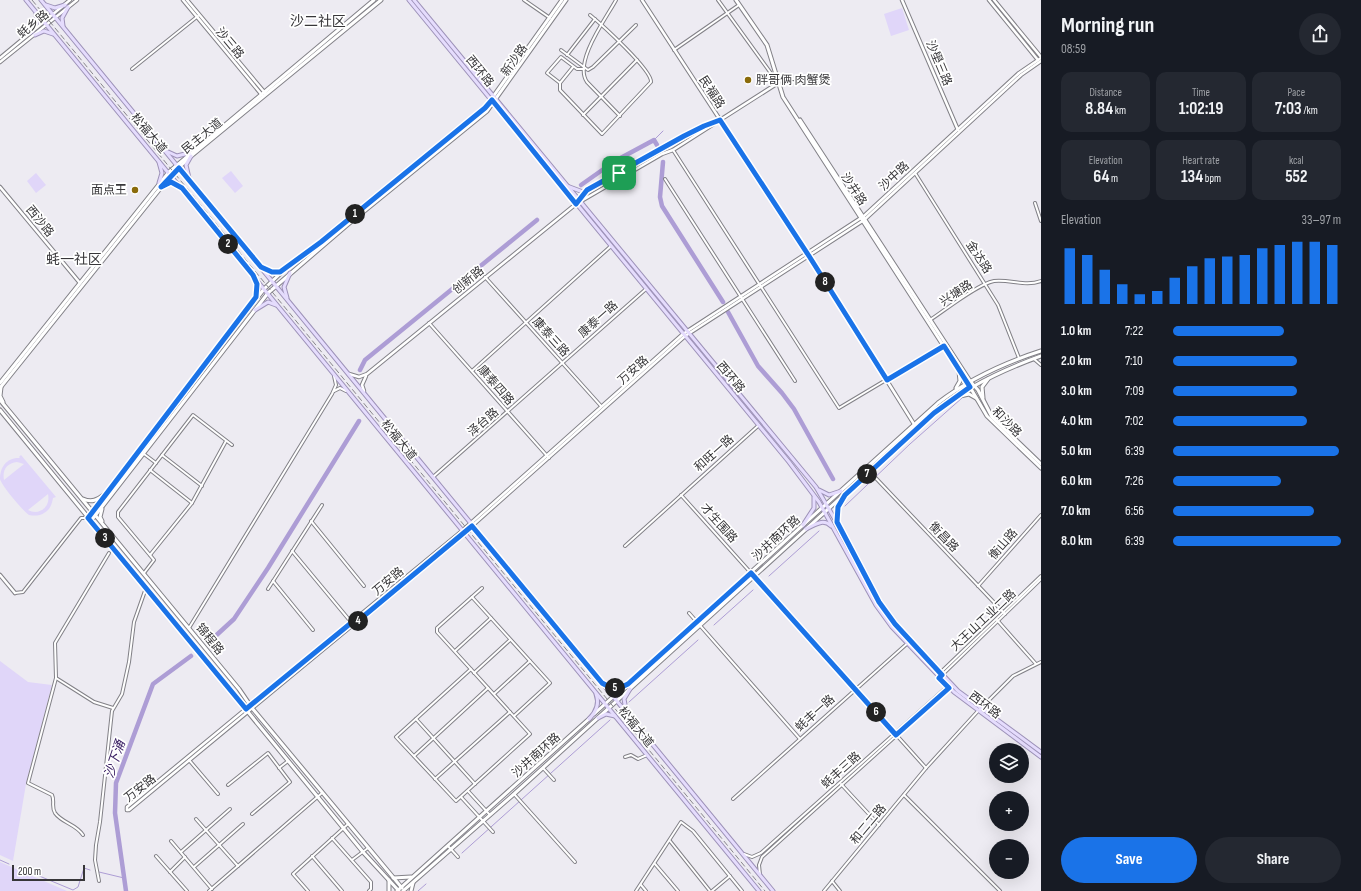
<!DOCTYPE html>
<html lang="en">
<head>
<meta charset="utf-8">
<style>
	body { margin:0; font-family:"Sofia Sans Condensed","Noto Sans SC",sans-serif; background:#242831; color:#f1f3f6; height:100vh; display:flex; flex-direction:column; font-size:15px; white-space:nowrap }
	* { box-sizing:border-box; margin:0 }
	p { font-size:13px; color:#9ea1a6 }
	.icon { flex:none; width:22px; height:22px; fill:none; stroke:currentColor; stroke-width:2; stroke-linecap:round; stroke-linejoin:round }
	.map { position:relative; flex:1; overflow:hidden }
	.sheet { display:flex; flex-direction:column; background:#171b24; width:320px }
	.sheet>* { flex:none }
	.controls { position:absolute; left:989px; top:743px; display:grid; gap:8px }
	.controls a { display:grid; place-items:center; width:40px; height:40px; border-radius:50%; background:#171b24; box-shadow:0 4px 16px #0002; font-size:20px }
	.scale { position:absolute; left:12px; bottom:10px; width:73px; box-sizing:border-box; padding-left:4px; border:2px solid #373639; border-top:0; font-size:11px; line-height:14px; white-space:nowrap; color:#373639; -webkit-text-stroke:3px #fff; paint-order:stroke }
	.pin { position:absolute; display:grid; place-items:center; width:34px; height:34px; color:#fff; margin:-17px; border-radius:8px; box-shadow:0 2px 6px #0006 }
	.km { position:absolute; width:20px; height:20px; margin:-10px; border-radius:50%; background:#222; color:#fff; font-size:11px; line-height:20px; text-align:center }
	.round { display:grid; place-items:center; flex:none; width:42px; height:42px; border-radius:21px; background:#242831 }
	.summary { display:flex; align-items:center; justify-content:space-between; height:68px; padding:0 20px }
	h1 { font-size:22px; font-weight:700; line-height:30px }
	.figures { display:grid; grid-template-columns:repeat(3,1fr); gap:6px; height:68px; padding:4px 20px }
	.figures div { display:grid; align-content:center; border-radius:10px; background:#242831; text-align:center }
	.figures b { font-size:17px; font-weight:700 }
	.figures small { font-size:11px; font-weight:400 }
	.figures p { font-size:11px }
	.chart { height:112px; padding:8px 20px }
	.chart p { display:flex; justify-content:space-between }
	.chart svg { width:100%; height:72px; margin-top:4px; stroke:#1a73e8; stroke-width:6 }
	.cta { display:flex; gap:8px; margin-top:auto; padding:8px 20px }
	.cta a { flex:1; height:46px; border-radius:24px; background:#1a73e8; color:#fff; font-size:16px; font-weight:700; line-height:46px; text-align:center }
	.cta a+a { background:#242831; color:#f1f3f6 }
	ul { padding:0 20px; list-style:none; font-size:13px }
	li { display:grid; grid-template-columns:64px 48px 1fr; align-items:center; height:30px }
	li i { height:10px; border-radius:5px; background:#1a73e8 }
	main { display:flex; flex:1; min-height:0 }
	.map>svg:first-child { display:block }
	.green { fill:#e0d6f9; fill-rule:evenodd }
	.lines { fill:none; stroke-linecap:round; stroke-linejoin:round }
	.stream { stroke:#ad9dd5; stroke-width:1 }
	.river { stroke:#ad9dd5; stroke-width:4.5 }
	.minor-casing { stroke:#828187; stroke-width:4 }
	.tertiary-casing { stroke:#828187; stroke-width:4.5 }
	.secondary-casing { stroke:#828187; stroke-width:5 }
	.primary-casing { stroke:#9d92b8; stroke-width:5 }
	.minor { stroke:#fff; stroke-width:2 }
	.tertiary { stroke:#fff; stroke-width:2.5 }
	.secondary { stroke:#fff; stroke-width:3 }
	.primary { stroke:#e5dcfd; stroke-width:3 }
	.rail { stroke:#89878c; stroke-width:1; stroke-dasharray:6 3; stroke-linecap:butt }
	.route-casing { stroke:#fff; stroke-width:8 }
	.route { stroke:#1a73e8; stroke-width:5 }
	.poi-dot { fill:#8a6b0a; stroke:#fff; stroke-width:1.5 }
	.labels { text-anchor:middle; stroke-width:3.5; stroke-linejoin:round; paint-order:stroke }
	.street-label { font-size:12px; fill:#373639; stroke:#fff }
	.poi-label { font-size:12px; fill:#373639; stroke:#fff; text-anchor:start }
	.water-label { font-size:13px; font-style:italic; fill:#3d2366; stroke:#fff }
	.quarter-label { font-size:14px; fill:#373639; stroke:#fff }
</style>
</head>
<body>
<main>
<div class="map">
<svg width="1041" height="891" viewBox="0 0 1041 891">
	<rect width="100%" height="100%" fill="#edebf2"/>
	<g class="green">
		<path d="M902,8L909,30L891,36L884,14Z"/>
		<path d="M231,171L243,186L235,193L222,178Z"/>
		<path d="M36,173L46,185L36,193L27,181Z"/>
		<path d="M21,455L56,497L53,498C52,504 50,510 44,513C40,516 34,516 29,515C24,512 1,485 0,479C0,467 7,457 20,458L19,457ZM17,462L24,464L4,480C2,470 7,463 17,462ZM48,494C51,507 39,516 28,510Z"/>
		<path d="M0,661L28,682L52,685L26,784L13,861L0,855Z"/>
		<path d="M0,862L67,891H0Z"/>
	</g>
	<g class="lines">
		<g class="stream">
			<path d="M654,140L663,131"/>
			<path d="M845,506L910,444L962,398"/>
			<path d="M769,576L819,531"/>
			<path d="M714,625L753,590"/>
			<path d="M629,702L698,640"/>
			<path d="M462,853L610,720"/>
			<path d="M0,860L9,864"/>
			<path d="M20,868L73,890L78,887L84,868L90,870"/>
			<path d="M99,872L124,878"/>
			<path d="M418,891L426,884"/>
		</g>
		<g class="river">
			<path d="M663,162L660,197L662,206L723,302"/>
			<path d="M581,185L615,161L654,140L657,145"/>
			<path d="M728,312L758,366L782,393L794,409L833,479"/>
			<path d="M360,370L365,360L537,220"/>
			<path d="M209,642L234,619L268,568L359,421"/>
			<path d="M126,891L115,813L116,783L153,684L191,656"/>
		</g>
		<defs>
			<g id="minor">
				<path d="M524,0L550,18"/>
				<path d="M616,0C607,17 573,62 587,82L620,116"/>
				<path d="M718,0L778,83"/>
				<path d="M561,50L588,70L593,67L636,25"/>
				<path d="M674,50L739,5"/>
				<path d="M567,55L595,19"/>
				<path d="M573,67L560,83V90L602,134L651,82C652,70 601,24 590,15"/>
				<path d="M132,69L198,16"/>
				<path d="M560,83L547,73L561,57L577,69H584"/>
				<path d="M583,115L637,60"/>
				<path d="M673,150L839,408L943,346"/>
				<path d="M915,173L998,305L1019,358"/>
				<path d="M665,179L795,381"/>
				<path d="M1035,203L1041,221"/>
				<path d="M485,277L601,406"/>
				<path d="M930,320C945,310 978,284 994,281C1010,279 1025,287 1041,281"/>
				<path d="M429,323L549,458"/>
				<path d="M1034,359L1041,365"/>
				<path d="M472,371L611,246"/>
				<path d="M334,391L340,388L346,391"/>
				<path d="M140,451L156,463"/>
				<path d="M162,455L202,486"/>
				<path d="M150,470L192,503"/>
				<path d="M870,472L1005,614"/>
				<path d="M433,477L646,289"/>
				<path d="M681,495L926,768"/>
				<path d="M311,521L364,586"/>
				<path d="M625,546L759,425"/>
				<path d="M292,551L351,622"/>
				<path d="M109,553L55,643L56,678L94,702L113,708"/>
				<path d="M150,555L192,503L226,441"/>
				<path d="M144,573L154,560L118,517V512L193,415L232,445"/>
				<path d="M273,581L313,630"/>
				<path d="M978,586L1041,515"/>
				<path d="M268,589L322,505"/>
				<path d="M15,593L23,592L81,518H88"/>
				<path d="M472,597L550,683L514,716"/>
				<path d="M689,613L800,739"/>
				<path d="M997,620L1036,664"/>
				<path d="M189,628L332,394L336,385L334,376"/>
				<path d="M455,651L491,618"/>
				<path d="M471,669L396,737L456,801L530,734L437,632V628L482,588"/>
				<path d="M941,672L1041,576"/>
				<path d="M474,673L510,640"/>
				<path d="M943,674L1041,579"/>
				<path d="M56,678L28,783L52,795C55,801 51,807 55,813C62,823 76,824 83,835"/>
				<path d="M494,694L530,661"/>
				<path d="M416,719L475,784"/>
				<path d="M414,756L488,688"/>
				<path d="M625,757L631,755L638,759L647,755"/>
				<path d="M189,760L218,794"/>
				<path d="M279,768L288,761"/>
				<path d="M543,768L554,780"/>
				<path d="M435,779L510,712"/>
				<path d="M841,784L879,825"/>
				<path d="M228,785L268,753L290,782L252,814"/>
				<path d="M468,791L490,815"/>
				<path d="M514,794L575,862"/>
				<path d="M904,795L1000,891"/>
				<path d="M461,797L493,832"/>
				<path d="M733,799L910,641"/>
				<path d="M196,819L238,866"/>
				<path d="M332,838L371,882V889L369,891"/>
				<path d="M171,841L212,889"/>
				<path d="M670,841L710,891"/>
				<path d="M448,846L458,857"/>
				<path d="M181,852L230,809"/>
				<path d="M744,854L752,857L761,853L948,686"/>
				<path d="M156,856L187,891"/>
				<path d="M312,856L342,891"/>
				<path d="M352,860L368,848"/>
				<path d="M655,864L678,891"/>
				<path d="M194,867L243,824"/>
				<path d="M170,872L185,857"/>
				<path d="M760,875L759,865L762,857L950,687"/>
				<path d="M99,881L95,860L96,845L100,822L112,711L122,694L129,662L134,622L146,588"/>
				<path d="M832,881L840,891"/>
				<path d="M641,885L646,891"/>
				<path d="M209,891L322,793"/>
				<path d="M308,891L293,874L348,824"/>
				<path d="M636,891L681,822L693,831L742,891"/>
				<path d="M712,891L730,876"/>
				<path d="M824,891L926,768L978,711L1013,676L1041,662"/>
			</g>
			<g id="tertiary">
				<path d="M183,0L262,95"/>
				<path d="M187,0L265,93"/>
				<path d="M642,0L809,256L914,424"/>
				<path d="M902,0L958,130"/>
				<path d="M989,0L1038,60"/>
				<path d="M994,0L1041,57"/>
				<path d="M0,58L70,0"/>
				<path d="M0,62L77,0"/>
				<path d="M0,187L80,283"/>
				<path d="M580,201L582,194L587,190L672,142L704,126L717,121"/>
				<path d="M349,374L359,377L367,374L576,204L662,154L673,150L778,83"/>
				<path d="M364,391L362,385L366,376"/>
				<path d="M0,575L15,593"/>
				<path d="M127,810V807L462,531L683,334L864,216L1019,73L1041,58"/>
				<path d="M127,810H129L464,533L685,336L864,220L1021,75L1041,61"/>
			</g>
			<g id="secondary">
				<path d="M736,0L767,45L783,97L970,387L987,416L1041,468"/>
				<path d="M800,120L970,381L978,390L992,417L1041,464"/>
				<path d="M0,383L169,172L374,0"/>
				<path d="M1,387L0,396L3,402"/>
				<path d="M0,388L171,175L191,156L381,0"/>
				<path d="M956,388L960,381L959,371"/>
				<path d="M960,396L969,394L976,398"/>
				<path d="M983,398L982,387L988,379"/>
				<path d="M0,400L239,689L252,708L402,888"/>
				<path d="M0,410L363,852L399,891"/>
				<path d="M83,499C92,503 97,500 105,494"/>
				<path d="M88,518L264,289L285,269L321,242L485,108L562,0"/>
				<path d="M91,521L268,293L347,225L487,111L566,0"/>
				<path d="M102,521L100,517L102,509"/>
				<path d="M594,714L938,403C969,379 1004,363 1041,351"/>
				<path d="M393,878L411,877"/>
				<path d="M389,880V891"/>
				<path d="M397,891L590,718"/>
				<path d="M403,891L514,794L934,413C966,387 1002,370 1041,356"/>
				<path d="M411,891L413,883"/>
			</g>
			<g id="primary">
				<path d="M26,0L759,891"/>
				<path d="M41,0L773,891"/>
				<path d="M409,0L789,462L819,502L876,605L892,627L954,692L1041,757"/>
				<path d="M414,0L816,487L840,528L872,591L895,624L958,691L1041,752"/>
				<path d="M46,5L55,8L65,5"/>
				<path d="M63,26L62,18L68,7"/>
				<path d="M31,32L37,23L36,14"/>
				<path d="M35,35L44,31L53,34"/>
				<path d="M166,151L177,156L189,153"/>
				<path d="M159,162L162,173L159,183"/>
				<path d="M189,178L186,165L191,156"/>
				<path d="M567,186L583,192"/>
				<path d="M161,187L171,182L178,184"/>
				<path d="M263,268L276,272L285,269"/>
				<path d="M287,298L284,287L290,273"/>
				<path d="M254,302L257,292L255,279"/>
				<path d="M255,310L268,302L276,305"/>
				<path d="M819,490L829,495L841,491"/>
				<path d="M837,520L838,507L845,495"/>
				<path d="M803,525L814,508V497"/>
				<path d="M806,529C815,525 823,518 831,526"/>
				<path d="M604,684L614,688L628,684"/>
				<path d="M626,710L624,699L630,689"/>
				<path d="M598,718L606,714L615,716"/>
				<path d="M589,719C596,712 600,704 596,694"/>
			</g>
		</defs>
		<use href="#minor" class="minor-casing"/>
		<use href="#tertiary" class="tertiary-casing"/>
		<use href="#secondary" class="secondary-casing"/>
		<use href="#primary" class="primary-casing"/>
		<use href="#minor" class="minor"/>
		<use href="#tertiary" class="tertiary"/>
		<use href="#secondary" class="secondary"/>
		<use href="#primary" class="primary"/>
		<path class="rail" d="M32,0L765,891"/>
	</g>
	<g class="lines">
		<defs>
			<path id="route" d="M492,100L576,204L587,190L684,136L704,126L720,120L809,256L887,380L944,346L970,387L934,413L845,495L838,507L837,522L879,602L895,624L942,675L939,678L949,688L896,735L751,573L628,684C618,689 612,689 602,683L472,526L353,625L351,623L246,709L88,518L256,297L257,284L253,275L182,188L171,182L161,187L179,168L261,267L272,272H280L321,242L485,108Z"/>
		</defs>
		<use href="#route" class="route-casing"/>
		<use href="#route" class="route"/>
	</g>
	<g class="poi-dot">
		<circle cx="748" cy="80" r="4"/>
		<circle cx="135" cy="190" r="4"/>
	</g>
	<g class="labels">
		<g class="street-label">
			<text transform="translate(33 24) rotate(-39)" y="4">蚝乡路</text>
			<text transform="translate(230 43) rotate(50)" y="4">沙三路</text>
			<text transform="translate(514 60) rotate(-55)" y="4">新沙路</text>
			<text transform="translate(939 63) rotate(67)" y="4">沙壆三路</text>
			<text transform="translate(480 71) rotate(51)" y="4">西环路</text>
			<text transform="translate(712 92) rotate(57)" y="4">民福路</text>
			<text transform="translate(149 133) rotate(50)" y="4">松福大道</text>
			<text transform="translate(202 136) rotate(-39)" y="4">民主大道</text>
			<text transform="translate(894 176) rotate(-43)" y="4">沙中路</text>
			<text transform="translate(854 189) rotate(57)" y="4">沙井路</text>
			<text transform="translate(40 221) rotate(51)" y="4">西沙路</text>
			<text transform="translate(979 257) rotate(57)" y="4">金达路</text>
			<text transform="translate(468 280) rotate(-39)" y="4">创新路</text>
			<text transform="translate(956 293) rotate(-33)" y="4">兴塘路</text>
			<text transform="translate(598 319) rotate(-42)" y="4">康泰一路</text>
			<text transform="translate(551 337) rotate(48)" y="4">康泰三路</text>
			<text transform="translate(633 370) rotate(-42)" y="4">万安路</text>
			<text transform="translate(731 377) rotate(50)" y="4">西环路</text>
			<text transform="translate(496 385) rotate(49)" y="4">康泰四路</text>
			<text transform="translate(483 422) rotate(-41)" y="4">泽台路</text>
			<text transform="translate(1007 422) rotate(46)" y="4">和沙路</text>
			<text transform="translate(399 440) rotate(51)" y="4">松福大道</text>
			<text transform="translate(714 453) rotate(-42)" y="4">和旺一路</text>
			<text transform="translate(719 523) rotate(48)" y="4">才生围路</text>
			<text transform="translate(944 537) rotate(46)" y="4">衡昌路</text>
			<text transform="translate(776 538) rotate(-43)" y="4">沙井南环路</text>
			<text transform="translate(1003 544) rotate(-49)" y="4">衡山路</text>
			<text transform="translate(388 581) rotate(-40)" y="4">万安路</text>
			<text transform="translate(983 620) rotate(-43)" y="4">大王山工业二路</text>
			<text transform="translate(210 639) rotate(51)" y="4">锦程路</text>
			<text transform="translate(985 705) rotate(37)" y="4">西环路</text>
			<text transform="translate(815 713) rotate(-42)" y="4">蚝丰一路</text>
			<text transform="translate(636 727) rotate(51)" y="4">松福大道</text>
			<text transform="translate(536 755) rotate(-42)" y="4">沙井南环路</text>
			<text transform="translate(841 770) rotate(-42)" y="4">蚝丰三路</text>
			<text transform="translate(140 788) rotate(-38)" y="4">万安路</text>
			<text transform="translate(868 824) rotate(-50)" y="4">和二二路</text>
		</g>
		<g class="poi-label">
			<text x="756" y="84">胖哥俩·肉蟹煲</text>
			<text x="127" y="194" text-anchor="end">面点王</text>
		</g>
		<g class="water-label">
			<text transform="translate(114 759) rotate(-71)" y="5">沙下涌</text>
		</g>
		<g class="quarter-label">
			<text x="318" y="26">沙二社区</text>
			<text x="74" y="264">蚝一社区</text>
		</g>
	</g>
</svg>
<div class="controls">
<a><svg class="icon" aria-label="layers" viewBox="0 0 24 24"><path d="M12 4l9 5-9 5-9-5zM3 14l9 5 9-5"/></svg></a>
<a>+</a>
<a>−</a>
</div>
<div class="scale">200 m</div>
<div class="pin" style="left:619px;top:173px;background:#1e9e55"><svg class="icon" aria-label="arrive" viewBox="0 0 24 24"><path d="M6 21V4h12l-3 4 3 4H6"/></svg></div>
<b class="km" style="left:355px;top:214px">1</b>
<b class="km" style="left:228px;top:244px">2</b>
<b class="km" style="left:105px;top:538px">3</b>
<b class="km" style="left:358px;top:621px">4</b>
<b class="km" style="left:615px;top:688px">5</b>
<b class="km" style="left:876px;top:712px">6</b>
<b class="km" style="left:867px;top:474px">7</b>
<b class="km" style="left:825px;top:282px">8</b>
</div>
<section class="sheet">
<div class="summary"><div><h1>Morning run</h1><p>08:59</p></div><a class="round"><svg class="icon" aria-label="share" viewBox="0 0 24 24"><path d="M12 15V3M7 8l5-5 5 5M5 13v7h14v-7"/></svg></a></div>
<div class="figures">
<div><p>Distance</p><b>8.84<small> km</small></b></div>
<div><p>Time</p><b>1:02:19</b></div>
<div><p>Pace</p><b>7:03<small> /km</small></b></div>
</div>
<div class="figures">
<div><p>Elevation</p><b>64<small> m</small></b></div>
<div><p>Heart rate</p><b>134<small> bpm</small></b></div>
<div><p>kcal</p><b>552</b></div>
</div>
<div class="chart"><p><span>Elevation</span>33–97 m</p>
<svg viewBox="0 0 160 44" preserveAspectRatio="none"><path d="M5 44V10M15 44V14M25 44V23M35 44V32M45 44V38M55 44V36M65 44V28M75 44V21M85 44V16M95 44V15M105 44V14M115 44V10M125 44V8M135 44V6M145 44V6M155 44V8"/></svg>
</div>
<ul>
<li><b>1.0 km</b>7:22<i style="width:66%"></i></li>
<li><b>2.0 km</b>7:10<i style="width:74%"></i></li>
<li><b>3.0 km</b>7:09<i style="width:74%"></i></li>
<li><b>4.0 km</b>7:02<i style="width:80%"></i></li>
<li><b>5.0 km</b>6:39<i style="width:99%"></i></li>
<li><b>6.0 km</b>7:26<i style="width:64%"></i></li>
<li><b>7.0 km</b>6:56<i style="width:84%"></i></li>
<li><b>8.0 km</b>6:39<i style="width:100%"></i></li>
</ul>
<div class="cta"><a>Save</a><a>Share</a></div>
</section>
</main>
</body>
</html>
